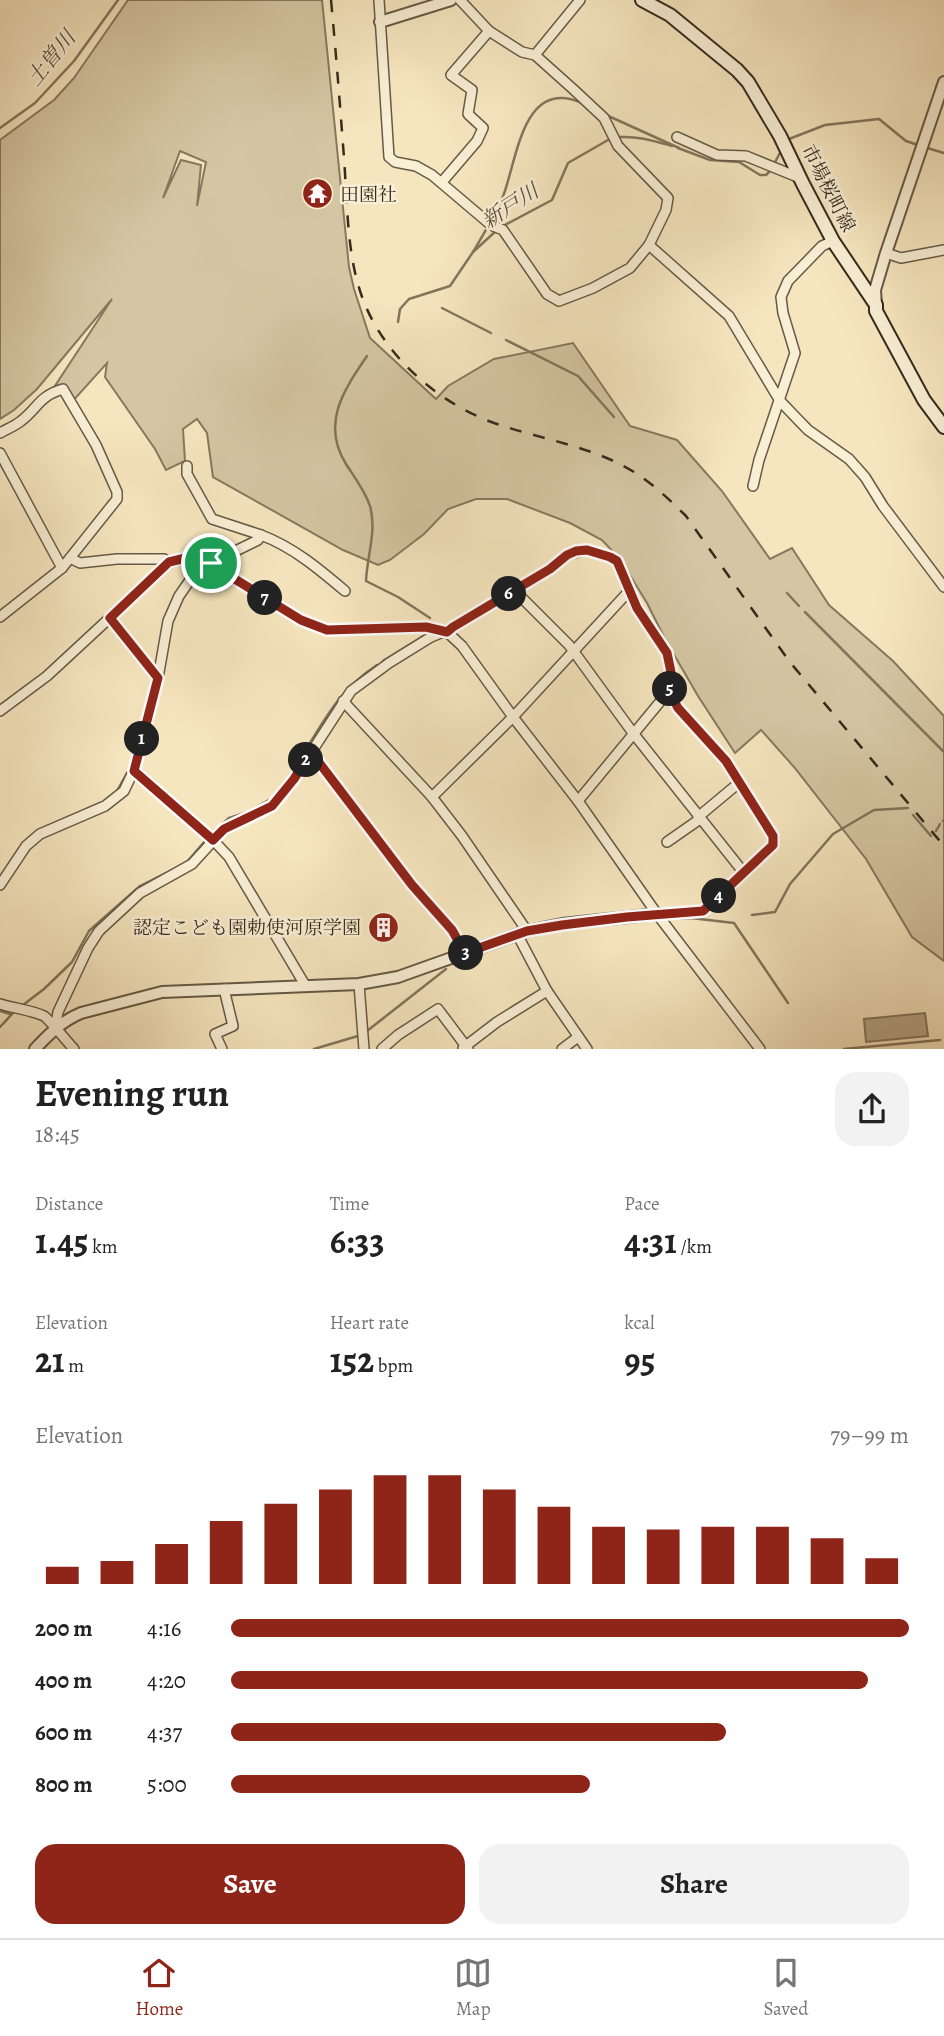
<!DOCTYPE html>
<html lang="en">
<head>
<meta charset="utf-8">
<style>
	body { margin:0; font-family:Alegreya,"Noto Serif JP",serif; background:#f2f2f2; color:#222; height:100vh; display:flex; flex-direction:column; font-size:26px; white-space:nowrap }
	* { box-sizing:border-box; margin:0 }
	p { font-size:23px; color:#767676 }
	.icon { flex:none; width:38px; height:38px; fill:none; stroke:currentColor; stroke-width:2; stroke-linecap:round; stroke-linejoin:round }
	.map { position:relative; height:1049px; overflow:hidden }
	.panel { display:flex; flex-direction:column; background:#fff; flex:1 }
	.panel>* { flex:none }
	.pin { position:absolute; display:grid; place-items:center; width:60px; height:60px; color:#fff; margin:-30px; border:4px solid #fff; border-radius:50%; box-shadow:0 2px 7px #0007 }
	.km { position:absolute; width:35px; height:35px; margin:-18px; border-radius:50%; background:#222; color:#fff; font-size:19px; line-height:35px; text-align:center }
	.round { display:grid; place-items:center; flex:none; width:74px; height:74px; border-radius:21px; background:#f2f2f2 }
	.headline { display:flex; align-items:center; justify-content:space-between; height:119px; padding:0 35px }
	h1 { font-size:38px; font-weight:600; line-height:52px }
	.figures { display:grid; grid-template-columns:repeat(3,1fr); gap:10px; height:119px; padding:7px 35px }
	.figures div { display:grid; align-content:center }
	.figures b { font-size:35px; font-weight:600 }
	.figures small { font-size:19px; font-weight:400 }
	.figures p { font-size:19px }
	.chart { height:196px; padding:14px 35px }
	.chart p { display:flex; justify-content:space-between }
	.chart svg { width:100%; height:126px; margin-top:7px; stroke:#8f2418; stroke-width:6 }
	.button { display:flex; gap:14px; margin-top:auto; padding:14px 35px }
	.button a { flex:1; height:80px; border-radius:21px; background:#8f2418; color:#fff; font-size:28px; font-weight:600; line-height:80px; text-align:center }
	.button a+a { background:#f2f2f2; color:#222 }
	ul { padding:0 35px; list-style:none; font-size:23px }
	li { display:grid; grid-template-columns:112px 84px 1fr; align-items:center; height:52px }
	li i { height:18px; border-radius:9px; background:#8f2418 }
	.menu { display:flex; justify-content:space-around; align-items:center; height:98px; border-top:2px solid #e0e0e0; background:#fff; font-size:19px; color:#767676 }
	.menu a { display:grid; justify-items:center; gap:4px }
	.menu .active { color:#8f2418 }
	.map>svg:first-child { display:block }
	.green { fill:#d5c6a3; stroke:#867860; stroke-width:2; fill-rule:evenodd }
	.water { fill:#b5a688; stroke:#82755d; stroke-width:2 }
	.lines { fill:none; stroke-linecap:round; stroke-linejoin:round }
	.stream { stroke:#82755d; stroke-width:2.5 }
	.minor-casing { stroke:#665a46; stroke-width:12 }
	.tertiary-casing { stroke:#665a46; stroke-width:14 }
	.secondary-casing { stroke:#362b1d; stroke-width:16 }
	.minor { stroke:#f9efd5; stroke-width:9 }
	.tertiary { stroke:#f9efd5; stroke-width:10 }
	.secondary { stroke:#f9efd5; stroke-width:12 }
	.rail { stroke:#362b1d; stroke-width:2.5; stroke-dasharray:12 12; stroke-linecap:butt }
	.route-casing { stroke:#fff; stroke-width:14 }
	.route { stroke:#8f2418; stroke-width:9 }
	.labels { text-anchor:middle; stroke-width:5; stroke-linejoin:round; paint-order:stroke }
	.street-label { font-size:19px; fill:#362b1d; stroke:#f9efd5 }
	.poi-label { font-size:19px; fill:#362b1d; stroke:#f9efd5; text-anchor:start }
	.water-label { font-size:21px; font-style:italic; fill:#5c503d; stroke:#f9efd5 }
</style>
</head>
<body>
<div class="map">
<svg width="944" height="1049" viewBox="0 0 944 1049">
	<rect width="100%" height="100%" fill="#f6e6bf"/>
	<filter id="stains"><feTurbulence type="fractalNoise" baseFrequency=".00286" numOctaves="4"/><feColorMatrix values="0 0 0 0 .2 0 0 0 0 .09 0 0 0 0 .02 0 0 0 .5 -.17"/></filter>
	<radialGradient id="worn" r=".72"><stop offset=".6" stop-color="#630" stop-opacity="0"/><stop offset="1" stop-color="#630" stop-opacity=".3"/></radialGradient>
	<path class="green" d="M128,0H322L349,267L354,289L370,338L436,399L448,386L494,359L573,343L630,426L677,440L722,491L770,559L792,548L829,605L893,661L944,716V961L912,937L866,859L794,767L761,730L735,753L698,696L665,639L647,603L620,559L602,540L570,523L507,499H476L448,509L424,534L390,560L378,565L343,550L213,477L207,433L197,419L183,429L185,461L166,470L155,449L105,377L107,363L72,402L63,389L51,392L112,299L37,389L14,410L0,419V140L54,100L74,78ZM180,151L206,162L197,206L201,165L181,160L163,198Z"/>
	<path class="water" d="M925,1013L928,1036L866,1042L864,1019Z"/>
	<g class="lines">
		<g class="stream">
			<path d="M604,114L679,148"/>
			<path d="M0,128L35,103L74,61L118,0"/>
			<path d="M620,137C639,136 654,141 672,146"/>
			<path d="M789,139L825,125L879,119L906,141L918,145"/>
			<path d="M924,147L944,153"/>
			<path d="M678,148L710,160L739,162L760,175H766L771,170"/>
			<path d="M774,164L781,151"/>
			<path d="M503,226L552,200L568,163L608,140"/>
			<path d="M473,252C483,235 494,217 502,199C517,164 521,76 582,103"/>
			<path d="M442,308L491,333"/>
			<path d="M398,322L400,309L409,299L450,286L473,252L497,230"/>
			<path d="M506,340L578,376L614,417"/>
			<path d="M367,356C343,391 321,424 346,464C355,478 365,491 370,506C377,531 367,556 366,581L398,597L430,618"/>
			<path d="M787,593L799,606"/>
			<path d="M805,612L944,752"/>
			<path d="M383,661L425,635"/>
			<path d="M302,756C325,719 339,690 377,665"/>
			<path d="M282,787L297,764"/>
			<path d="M117,791L127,773"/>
			<path d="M913,815L931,836"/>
			<path d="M943,821L944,820"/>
			<path d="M214,831L229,818L248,812L274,797"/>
			<path d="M936,831L940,824"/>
			<path d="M24,842L37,831L100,803"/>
			<path d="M752,915L775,912L790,884L833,834L874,810L908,808"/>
			<path d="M669,919L691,918L734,923L788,1003"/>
			<path d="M23,1005L44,989L72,962L89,931L98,923L140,886L186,863L205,841"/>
			<path d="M0,1011L10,1014"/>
			<path d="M0,1027L13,1013"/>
			<path d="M367,1031L446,969"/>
			<path d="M314,1049L358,1036"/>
			<path d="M844,1049L940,1040"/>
		</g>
		<defs>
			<g id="minor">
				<path d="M379,0L389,157L395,162L416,166L432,175L491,225L503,230L547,294L559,301L593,288L630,268L649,245L666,210L668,198L618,146L604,118L573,89L535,55L522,52L489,31L460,0"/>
				<path d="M535,55L580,0"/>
				<path d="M677,137L717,155L746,156L800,178"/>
				<path d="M442,182L477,141L483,128L468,114L472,90L451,75L489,31"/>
				<path d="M649,245L729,316L780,401L808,430L849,459L865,477L883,506L944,587"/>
				<path d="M886,253L901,258L944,250"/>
				<path d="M0,433C7,429 15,426 21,421C38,408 39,396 63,389L96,445L117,492V499L62,568L0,617"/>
				<path d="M0,453L62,568"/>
				<path d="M187,466V474L212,519L261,535L258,540L211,563"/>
				<path d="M753,486L759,460L795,353L783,313L781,297L788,281L822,246L833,241"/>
				<path d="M261,535C293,547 319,569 345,591"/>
				<path d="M70,558L80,563L117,559H164L169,563"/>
				<path d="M514,590L569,645L633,733L744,873"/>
				<path d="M110,618L158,678"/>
				<path d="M447,632L462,646L513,717L578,801L657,914L760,1049"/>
				<path d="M343,701L432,797L462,836L527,931"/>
				<path d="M0,711L47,676L169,563L193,556L204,560L301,620L327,630L426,627L447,632L453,627L550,569L567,555L587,550L610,557L617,561L637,608L667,653L671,672L669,691L678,708L726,761L773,836V845L703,911L657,914"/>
				<path d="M311,752L412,885L452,930L465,953"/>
				<path d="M134,770L213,840L229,857L305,985"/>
				<path d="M432,797L513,717L630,590"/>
				<path d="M578,801L669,691"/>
				<path d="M698,817L740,782"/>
				<path d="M667,842L700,819"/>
				<path d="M0,885L26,846L40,834L105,806L124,791L134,770L158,678L168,621L179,596L204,560"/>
				<path d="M517,934L547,991L587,1049"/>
				<path d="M359,984L364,1049"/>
				<path d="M0,1004C13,1008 31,1010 44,1016C50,1020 67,1042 74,1049"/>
				<path d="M55,1029L58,1012L88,948L99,931L140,893L192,864L224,829L272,806L294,779L351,691L389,663L431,637L443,632"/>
				<path d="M463,1048L497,1022L547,991"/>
				<path d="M222,1049L215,1034L233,1026L224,989"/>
				<path d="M382,1049L398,1035L438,1009L468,1049"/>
				<path d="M562,1049L578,1037"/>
			</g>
			<g id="tertiary">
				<path d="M380,22L451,0"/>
				<path d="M876,305L875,290L886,253L944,82"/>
				<path d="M35,1049C49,1034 62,1021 81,1013L162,992L359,984L398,977L527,931L562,924L657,914"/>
			</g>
			<path id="secondary" d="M642,0L670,15L737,70L748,82L780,136L803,184L833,241L876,305V311L924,400L944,427"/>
		</defs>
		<use href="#minor" class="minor-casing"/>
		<use href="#tertiary" class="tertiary-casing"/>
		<use href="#secondary" class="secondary-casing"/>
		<use href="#minor" class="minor"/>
		<use href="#tertiary" class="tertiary"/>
		<use href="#secondary" class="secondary"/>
		<path class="rail" d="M331,0C336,53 340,105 344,158C347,198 347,247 358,284C375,348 433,401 494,423C540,439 592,446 634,472C653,484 670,500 686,516L789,661L944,846"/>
	</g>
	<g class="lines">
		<defs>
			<path id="route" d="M587,550L610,557L617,561L637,608L667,653L671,672L669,691L678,708L726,761L773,836V845L703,911L627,917L562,925L527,931L465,953L452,930L412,885L311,752L294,779L272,806L224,829L213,840L134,771L158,678L110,618L169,562L194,556L204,560L301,620L327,630L426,627L447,632L453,627L550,569L567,555L576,551Z"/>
		</defs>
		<use href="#route" class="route-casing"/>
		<use href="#route" class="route"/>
	</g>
	<defs>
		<symbol id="temple-disc" viewBox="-11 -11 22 22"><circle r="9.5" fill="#8f2418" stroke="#f9efd5"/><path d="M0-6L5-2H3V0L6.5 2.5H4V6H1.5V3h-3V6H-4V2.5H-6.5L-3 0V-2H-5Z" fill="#fff"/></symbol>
		<symbol id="building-disc" viewBox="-11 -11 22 22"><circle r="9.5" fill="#8f2418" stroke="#f9efd5"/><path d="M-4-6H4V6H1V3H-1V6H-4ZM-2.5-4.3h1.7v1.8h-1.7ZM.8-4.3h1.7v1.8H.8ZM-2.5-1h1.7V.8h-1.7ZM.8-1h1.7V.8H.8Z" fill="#fff"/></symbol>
	</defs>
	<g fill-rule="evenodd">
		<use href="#temple-disc" x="300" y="176" width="35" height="35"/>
		<use href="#building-disc" x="366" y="910" width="35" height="35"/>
	</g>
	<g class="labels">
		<g class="street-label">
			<text transform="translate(829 188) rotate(63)" y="7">市場桜町線</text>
		</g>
		<g class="poi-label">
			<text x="340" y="201">田園社</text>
			<text x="361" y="934" text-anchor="end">認定こども園勅使河原学園</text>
		</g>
		<g class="water-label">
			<text transform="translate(51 58) rotate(-51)" y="7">土曽川</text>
			<text transform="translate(510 206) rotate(-33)" y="7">新戸川</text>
		</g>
	</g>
	<rect width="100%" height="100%" filter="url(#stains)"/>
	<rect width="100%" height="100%" fill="url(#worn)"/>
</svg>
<div class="pin" style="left:211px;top:563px;background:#1e9e55"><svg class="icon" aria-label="arrive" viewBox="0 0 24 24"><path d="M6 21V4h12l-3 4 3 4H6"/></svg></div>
<b class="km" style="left:142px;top:739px">1</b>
<b class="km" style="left:306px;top:760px">2</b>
<b class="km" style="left:466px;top:953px">3</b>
<b class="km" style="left:719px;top:896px">4</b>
<b class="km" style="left:670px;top:689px">5</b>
<b class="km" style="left:509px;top:594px">6</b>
<b class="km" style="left:265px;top:598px">7</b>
</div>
<section class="panel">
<div class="headline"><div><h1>Evening run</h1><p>18:45</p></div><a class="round"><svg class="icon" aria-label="share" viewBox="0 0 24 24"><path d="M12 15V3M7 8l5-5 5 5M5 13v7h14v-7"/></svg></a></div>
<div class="figures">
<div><p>Distance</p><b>1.45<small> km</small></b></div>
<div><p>Time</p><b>6:33</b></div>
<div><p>Pace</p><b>4:31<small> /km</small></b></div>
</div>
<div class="figures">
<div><p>Elevation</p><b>21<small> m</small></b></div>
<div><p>Heart rate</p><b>152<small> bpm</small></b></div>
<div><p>kcal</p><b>95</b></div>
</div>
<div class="chart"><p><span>Elevation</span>79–99 m</p>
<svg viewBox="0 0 160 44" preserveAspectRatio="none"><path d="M5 44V38M15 44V36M25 44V30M35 44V22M45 44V16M55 44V11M65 44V6M75 44V6M85 44V11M95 44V17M105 44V24M115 44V25M125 44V24M135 44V24M145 44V28M155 44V35"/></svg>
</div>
<ul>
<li><b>200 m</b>4:16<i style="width:100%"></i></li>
<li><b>400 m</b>4:20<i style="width:94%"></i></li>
<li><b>600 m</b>4:37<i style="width:73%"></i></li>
<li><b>800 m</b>5:00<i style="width:53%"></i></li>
</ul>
<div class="button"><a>Save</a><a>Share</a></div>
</section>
<nav class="menu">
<a class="active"><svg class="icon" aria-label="home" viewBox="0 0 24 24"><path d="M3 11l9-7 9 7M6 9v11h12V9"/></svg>Home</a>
<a><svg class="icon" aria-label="map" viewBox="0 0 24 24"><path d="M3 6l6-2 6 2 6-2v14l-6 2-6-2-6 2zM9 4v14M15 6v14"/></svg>Map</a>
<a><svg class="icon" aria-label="saved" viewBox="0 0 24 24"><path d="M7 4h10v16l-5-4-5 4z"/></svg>Saved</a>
</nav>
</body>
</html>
